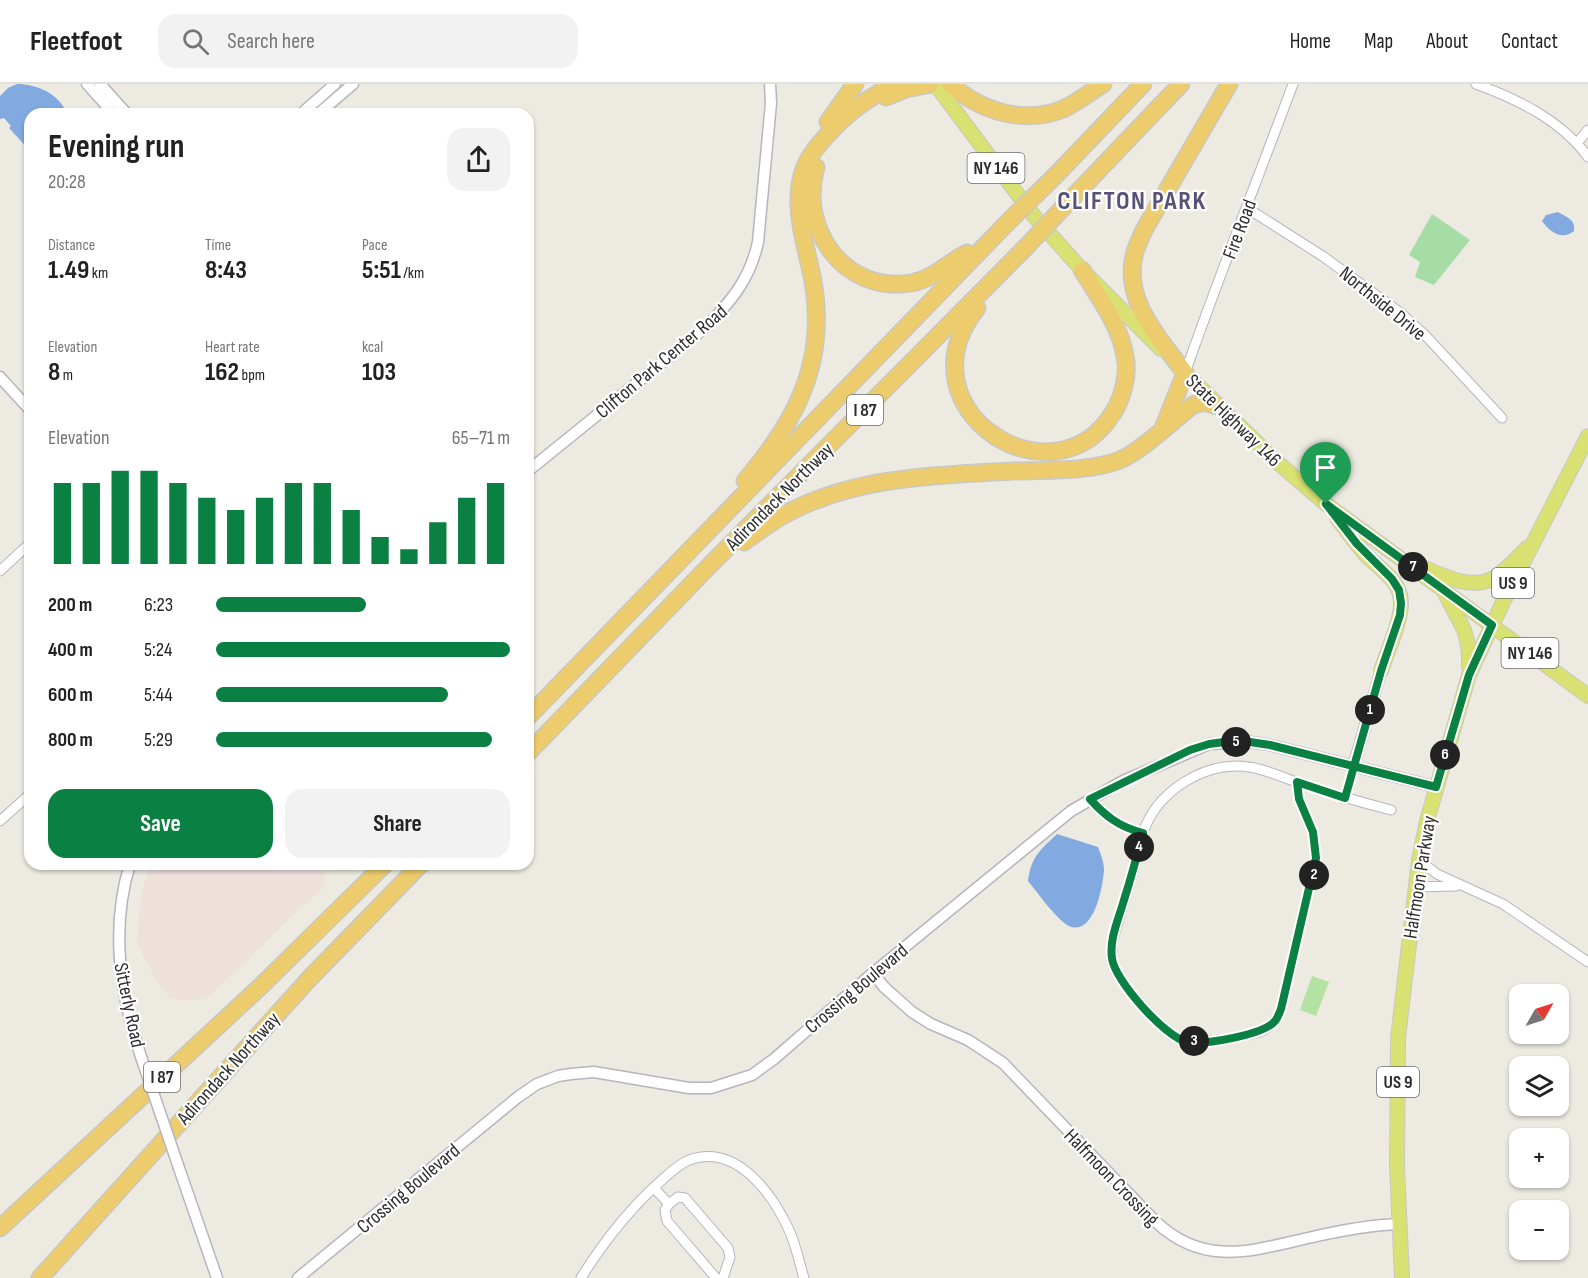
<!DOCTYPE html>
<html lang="en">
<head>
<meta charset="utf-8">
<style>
	body { margin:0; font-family:"Sofia Sans Condensed",sans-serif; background:#f2f2f2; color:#222; height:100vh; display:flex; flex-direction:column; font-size:22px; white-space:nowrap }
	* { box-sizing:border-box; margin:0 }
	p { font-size:20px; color:#767676 }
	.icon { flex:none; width:33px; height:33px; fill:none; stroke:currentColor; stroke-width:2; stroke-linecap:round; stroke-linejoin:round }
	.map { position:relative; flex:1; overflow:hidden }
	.panel { position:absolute; left:24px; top:24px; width:510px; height:762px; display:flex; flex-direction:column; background:#fff; border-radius:18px; box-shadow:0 2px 4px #0004 }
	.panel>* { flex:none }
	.needle { width:39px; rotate:51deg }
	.fabs { position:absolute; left:1509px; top:900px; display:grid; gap:12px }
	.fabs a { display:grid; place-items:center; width:60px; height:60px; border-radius:12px; background:#fff; box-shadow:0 2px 4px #0004; font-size:30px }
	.pin { position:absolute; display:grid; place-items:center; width:51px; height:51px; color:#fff; margin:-62px -26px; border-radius:50% 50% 50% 0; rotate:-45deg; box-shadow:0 0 6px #0007 }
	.pin .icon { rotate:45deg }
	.km { position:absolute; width:30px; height:30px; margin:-15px; border-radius:50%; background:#222; color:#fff; font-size:16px; line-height:30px; text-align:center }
	.round { display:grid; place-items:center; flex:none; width:63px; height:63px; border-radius:18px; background:#f2f2f2 }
	.summary { display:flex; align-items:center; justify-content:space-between; height:102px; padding:0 24px }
	h1 { font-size:33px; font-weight:700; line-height:45px }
	.metrics { display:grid; grid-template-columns:repeat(3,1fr); gap:9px; height:102px; padding:6px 24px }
	.metrics div { display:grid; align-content:center }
	.metrics b { font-size:26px; font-weight:700 }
	.metrics small { font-size:16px; font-weight:400 }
	.metrics p { font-size:16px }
	.chart { height:168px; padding:12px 24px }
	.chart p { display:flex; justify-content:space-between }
	.chart svg { width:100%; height:108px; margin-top:6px; stroke:#0b8043; stroke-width:6 }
	.action { display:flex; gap:12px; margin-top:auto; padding:12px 24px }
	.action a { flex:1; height:69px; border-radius:18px; background:#0b8043; color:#fff; font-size:24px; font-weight:700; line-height:69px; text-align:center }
	.action a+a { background:#f2f2f2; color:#222 }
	ul { padding:0 24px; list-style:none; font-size:20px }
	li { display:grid; grid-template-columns:96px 72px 1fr; align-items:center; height:45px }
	li i { height:15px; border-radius:8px; background:#0b8043 }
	header { display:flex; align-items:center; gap:36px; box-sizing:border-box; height:84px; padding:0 30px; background:#fff; border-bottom:2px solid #e0e0e0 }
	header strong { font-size:28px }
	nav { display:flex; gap:33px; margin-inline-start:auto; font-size:21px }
	.search { width:420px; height:54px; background:#f2f2f2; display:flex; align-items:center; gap:15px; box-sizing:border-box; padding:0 21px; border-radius:18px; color:#767676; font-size:22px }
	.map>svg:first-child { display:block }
	.medical { fill:#eee1dc }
	.green { fill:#a6dca5 }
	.pitch { fill:#b3e2a2 }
	.water { fill:#82aae1 }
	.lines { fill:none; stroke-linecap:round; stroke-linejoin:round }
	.minor-casing { stroke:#b6b5bf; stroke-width:11 }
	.tertiary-casing { stroke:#b6b5bf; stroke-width:13 }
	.primary-casing { stroke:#c8c8c8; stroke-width:16 }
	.motorway-casing { stroke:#c8c8c8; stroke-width:19 }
	.minor { stroke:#fff; stroke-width:9 }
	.tertiary { stroke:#fff; stroke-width:10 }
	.primary { stroke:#d8e172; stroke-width:14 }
	.motorway { stroke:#eccc6d; stroke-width:16 }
	.tertiary-bridge-casing { stroke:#b6b5bf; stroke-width:13; stroke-linecap:butt }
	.motorway-bridge-casing { stroke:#c8c8c8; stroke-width:19; stroke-linecap:butt }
	.tertiary-bridge { stroke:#fff; stroke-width:10 }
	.motorway-bridge { stroke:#eccc6d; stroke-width:16 }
	.route-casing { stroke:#fff; stroke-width:12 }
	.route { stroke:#0b8043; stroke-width:8 }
	.labels { text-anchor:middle; stroke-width:4.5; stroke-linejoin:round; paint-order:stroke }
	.shield { fill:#fff; stroke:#6c6c6c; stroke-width:1.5 }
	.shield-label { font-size:18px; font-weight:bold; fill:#2d2d2d }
	.street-label { font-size:20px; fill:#2d2d2d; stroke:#fff }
	.district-label { font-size:26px; font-weight:bold; letter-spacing:1.5px; fill:#585279; stroke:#fff }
</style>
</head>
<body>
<header>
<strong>Fleetfoot</strong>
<div class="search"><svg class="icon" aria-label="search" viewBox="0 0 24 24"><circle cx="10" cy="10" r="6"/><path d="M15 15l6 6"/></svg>Search here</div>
<nav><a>Home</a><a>Map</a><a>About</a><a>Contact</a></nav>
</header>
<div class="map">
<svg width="1588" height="1194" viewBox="0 0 1588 1194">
	<rect width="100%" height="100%" fill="#edebe1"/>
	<path class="medical" d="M150,780H320L326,800L207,915L187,917L170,914L157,898L137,860L141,811Z"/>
	<path class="green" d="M1432,130L1470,156L1434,201L1415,193L1420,178L1409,171Z"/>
	<path class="pitch" d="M1312,892L1329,898L1316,932L1300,926Z"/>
	<g class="water">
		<path d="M17,0C37,0 60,10 67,30H30V67L9,44L11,42L4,34L0,35V12L8,4Z"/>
		<path d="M1558,128C1566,133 1576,135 1574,147C1562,157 1550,148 1542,137L1546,131Z"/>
		<path d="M1057,750L1098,763C1101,771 1104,778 1104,786C1103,802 1094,853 1069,842C1057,836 1037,808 1028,797C1031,773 1040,766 1057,750Z"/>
	</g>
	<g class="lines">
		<defs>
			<g id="minor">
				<path d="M1476,0C1517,15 1561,36 1588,73"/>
				<path d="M1577,59L1588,46"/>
				<path d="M1247,124L1324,173L1402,230L1425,251L1502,334"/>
				<path d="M1185,289C1219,192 1257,97 1293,0"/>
				<path d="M0,487L30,459"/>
				<path d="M1297,698L1299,715L1313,748L1316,774L1281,925C1277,934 1273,941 1264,946C1252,952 1200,960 1187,958C1166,953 1126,906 1116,887C1110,877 1112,866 1113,855C1120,832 1127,808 1134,785C1137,771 1140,754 1146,741C1161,707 1200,682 1237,682C1258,682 1279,692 1299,699C1329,709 1360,718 1391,726"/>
				<path d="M1345,714L1354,681"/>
				<path d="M1090,715C1106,733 1120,743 1143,749"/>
				<path d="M0,737L30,710"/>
				<path d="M1419,776L1437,790L1503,820L1588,878"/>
				<path d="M1416,803L1456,802"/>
				<path d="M654,1104L669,1120L665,1126L667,1137L716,1194"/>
				<path d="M669,1120L678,1113L685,1114L728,1164L730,1173L723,1194"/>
				<path d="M581,1194C604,1157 630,1124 663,1095C671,1088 679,1080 689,1076C736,1059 772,1109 789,1146C796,1161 799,1178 804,1194"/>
			</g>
			<g id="tertiary">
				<path d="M87,0L114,30"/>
				<path d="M100,0L127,30"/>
				<path d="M301,30L335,0"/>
				<path d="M318,30L353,0"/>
				<path d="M0,293L30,326"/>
				<path d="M528,387L707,242C732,216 750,195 758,158L771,19L770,0"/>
				<path d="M1354,681L1381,587"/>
				<path d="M130,780C110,845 120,909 141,973"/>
				<path d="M873,889L884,903L912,928L931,940L968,956L1003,979L1156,1138C1204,1183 1251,1167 1308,1154C1338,1147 1368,1141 1399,1140"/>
				<path d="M179,1084L217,1194"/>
				<path d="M298,1194L518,1013L537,1000L558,992L571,990L594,988L689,1004H711L752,991L774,975L873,889L1071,727L1123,697L1209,660L1250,658L1270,661L1436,703"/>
			</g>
			<g id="primary">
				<path d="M935,0L1034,132L1082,186L1161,265"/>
				<path d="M1179,283L1276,377L1326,420L1588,612"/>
				<path d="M1337,434C1346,446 1355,459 1365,470C1380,486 1402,496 1401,521C1400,541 1387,568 1381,587"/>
				<path d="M1420,482C1441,491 1470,506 1492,495C1505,488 1517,474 1527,464"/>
				<path d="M1445,509C1459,540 1470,544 1469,583"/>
				<path d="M1402,1194L1397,1082L1398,954L1419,776L1427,737L1469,591L1503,518L1588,352"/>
			</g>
			<g id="motorway">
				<path d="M950,0C980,27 1024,41 1063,25C1077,19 1090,8 1103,0"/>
				<path d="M886,13L906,5L931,0"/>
				<path d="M828,38L855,0"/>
				<path d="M816,83C798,144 844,210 911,199C934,195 947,179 967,169"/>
				<path d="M1055,92L1143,0"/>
				<path d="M1073,113L1181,0"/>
				<path d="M977,224C897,325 1053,425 1113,329C1123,313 1129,290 1125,272C1120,241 1098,212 1082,186"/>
				<path d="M1164,342L1185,289C1160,255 1121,215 1135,168C1137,161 1141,154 1144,146L1229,0"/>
				<path d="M745,397C782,353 813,306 816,247C817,231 816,214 813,197C806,161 791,121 804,85C809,71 820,59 830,48C849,27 870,12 896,0"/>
				<path d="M744,458C756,449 769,440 782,432C851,393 935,391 1012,387C1045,386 1090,388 1120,376C1140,368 1175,335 1193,321L1204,318L1218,322"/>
				<path d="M528,633L1009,137"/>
				<path d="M528,669L713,478L1027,162"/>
				<path d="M0,1144L261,902L385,780"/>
				<path d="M40,1194L308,896L421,780"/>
			</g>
		</defs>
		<use href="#minor" class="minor-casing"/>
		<use href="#tertiary" class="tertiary-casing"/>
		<use href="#primary" class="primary-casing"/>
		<use href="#motorway" class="motorway-casing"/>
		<use href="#minor" class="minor"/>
		<use href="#tertiary" class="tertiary"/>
		<use href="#primary" class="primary"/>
		<use href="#motorway" class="motorway"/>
		<defs>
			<path id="tertiary-bridge" d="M141,973L179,1084"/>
			<g id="motorway-bridge">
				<path d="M1009,137L1055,92"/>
				<path d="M1027,162L1073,113"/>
			</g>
		</defs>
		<use href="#tertiary-bridge" class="tertiary-bridge-casing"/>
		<use href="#motorway-bridge" class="motorway-bridge-casing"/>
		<use href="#tertiary-bridge" class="tertiary-bridge"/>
		<use href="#motorway-bridge" class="motorway-bridge"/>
	</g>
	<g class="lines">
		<defs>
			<path id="route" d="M1326,420L1357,460L1392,495L1399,506L1401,519L1400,531L1381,587L1345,714L1297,698L1299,715L1313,748L1316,774L1281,925C1279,929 1278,934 1275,937C1264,951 1204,961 1187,958C1165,953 1114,896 1112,874C1109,855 1119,834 1124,816C1131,794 1137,772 1143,749C1120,743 1106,733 1090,715L1190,666L1209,660L1224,658H1250L1270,661L1436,703L1469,591L1492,541L1326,420"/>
		</defs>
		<use href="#route" class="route-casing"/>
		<use href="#route" class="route"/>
	</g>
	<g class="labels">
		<g class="shield">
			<rect x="967.5" y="69" width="57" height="30" rx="4.5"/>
			<rect x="847" y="311" width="36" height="30" rx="4.5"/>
			<rect x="1492" y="484" width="42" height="30" rx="4.5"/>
			<rect x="1501.5" y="554" width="57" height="30" rx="4.5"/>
			<rect x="144" y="978" width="36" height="30" rx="4.5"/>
			<rect x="1377" y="983" width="42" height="30" rx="4.5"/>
		</g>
		<g class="shield-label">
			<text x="996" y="90">NY 146</text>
			<text x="865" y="332">I 87</text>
			<text x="1513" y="505">US 9</text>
			<text x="1530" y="575">NY 146</text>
			<text x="162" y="999">I 87</text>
			<text x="1398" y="1004">US 9</text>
		</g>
		<g class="street-label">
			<text transform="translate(1239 145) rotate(-69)" y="7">Fire Road</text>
			<text transform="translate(1383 219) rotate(39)" y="7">Northside Drive</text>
			<text transform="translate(661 277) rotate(-40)" y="7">Clifton Park Center Road</text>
			<text transform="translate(1234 336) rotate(44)" y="7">State Highway 146</text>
			<text transform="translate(779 412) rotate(-45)" y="7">Adirondack Northway</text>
			<text transform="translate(1419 793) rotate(-81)" y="7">Halfmoon Parkway</text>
			<text transform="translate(856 904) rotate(-40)" y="7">Crossing Boulevard</text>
			<text transform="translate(130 921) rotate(78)" y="7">Sitterly Road</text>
			<text transform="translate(228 984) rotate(-48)" y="7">Adirondack Northway</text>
			<text transform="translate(1112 1093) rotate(46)" y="7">Halfmoon Crossing</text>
			<text transform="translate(408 1104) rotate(-40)" y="7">Crossing Boulevard</text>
		</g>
		<g class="district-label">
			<text x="1132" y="125">CLIFTON PARK</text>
		</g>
	</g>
</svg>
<div class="fabs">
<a><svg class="needle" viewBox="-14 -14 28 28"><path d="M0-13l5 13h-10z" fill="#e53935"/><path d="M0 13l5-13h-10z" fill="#767676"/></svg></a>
<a><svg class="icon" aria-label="layers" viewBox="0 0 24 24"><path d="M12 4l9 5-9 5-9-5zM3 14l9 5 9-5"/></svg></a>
<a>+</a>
<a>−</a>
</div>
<div class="pin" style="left:1326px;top:420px;background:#1e9e55"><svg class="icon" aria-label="arrive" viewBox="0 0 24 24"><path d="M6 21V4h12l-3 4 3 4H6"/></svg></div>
<b class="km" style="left:1370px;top:626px">1</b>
<b class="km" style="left:1314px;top:791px">2</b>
<b class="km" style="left:1194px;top:957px">3</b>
<b class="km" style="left:1139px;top:763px">4</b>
<b class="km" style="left:1236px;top:658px">5</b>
<b class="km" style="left:1445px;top:671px">6</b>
<b class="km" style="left:1413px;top:483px">7</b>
<section class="panel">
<div class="summary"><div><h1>Evening run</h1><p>20:28</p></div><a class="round"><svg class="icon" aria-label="share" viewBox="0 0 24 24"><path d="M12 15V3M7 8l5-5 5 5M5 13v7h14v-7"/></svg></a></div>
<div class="metrics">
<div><p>Distance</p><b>1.49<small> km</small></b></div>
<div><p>Time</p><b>8:43</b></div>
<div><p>Pace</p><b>5:51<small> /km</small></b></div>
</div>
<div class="metrics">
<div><p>Elevation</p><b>8<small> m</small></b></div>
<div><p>Heart rate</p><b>162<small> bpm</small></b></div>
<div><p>kcal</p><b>103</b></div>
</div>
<div class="chart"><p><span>Elevation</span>65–71 m</p>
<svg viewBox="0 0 160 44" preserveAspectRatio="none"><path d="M5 44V11M15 44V11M25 44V6M35 44V6M45 44V11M55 44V17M65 44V22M75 44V17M85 44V11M95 44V11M105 44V22M115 44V33M125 44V38M135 44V27M145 44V17M155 44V11"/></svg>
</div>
<ul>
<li><b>200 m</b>6:23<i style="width:51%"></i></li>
<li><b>400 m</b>5:24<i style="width:100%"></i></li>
<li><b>600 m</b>5:44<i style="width:79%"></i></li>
<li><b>800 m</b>5:29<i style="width:94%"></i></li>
</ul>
<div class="action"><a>Save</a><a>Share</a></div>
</section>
</div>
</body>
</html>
